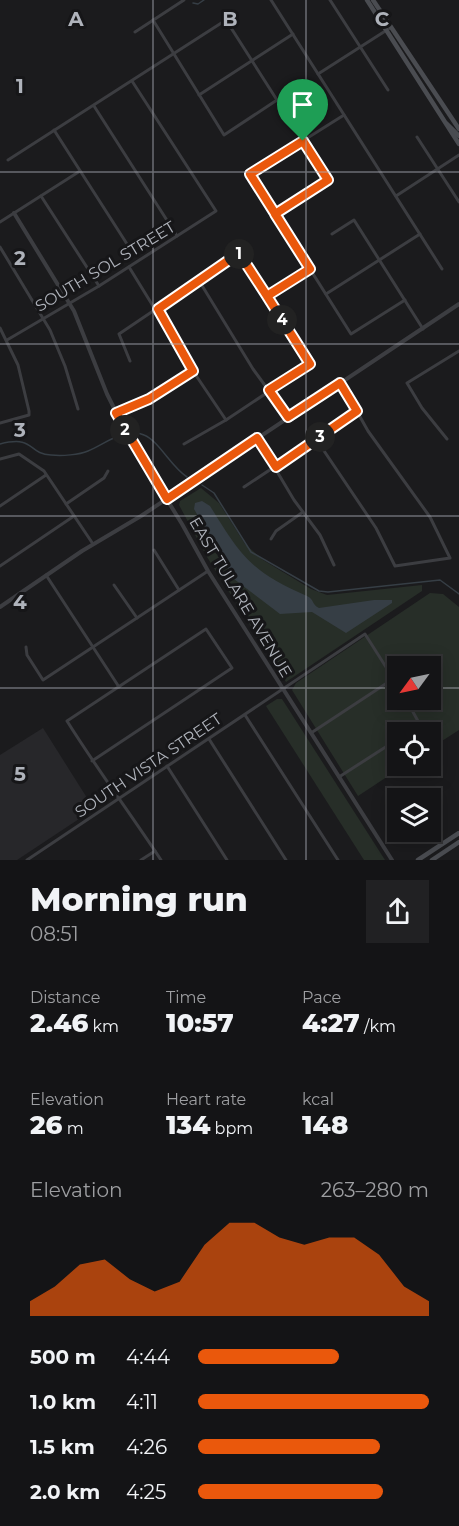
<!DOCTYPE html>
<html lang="en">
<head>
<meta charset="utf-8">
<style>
	body { margin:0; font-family:Montserrat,sans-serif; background:#212123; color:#f1f3f6; height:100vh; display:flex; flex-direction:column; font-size:22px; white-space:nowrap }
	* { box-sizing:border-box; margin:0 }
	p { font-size:20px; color:#9d9ea1 }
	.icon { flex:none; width:33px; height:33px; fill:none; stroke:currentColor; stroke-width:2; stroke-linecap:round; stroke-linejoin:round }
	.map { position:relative; height:860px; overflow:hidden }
	.side { display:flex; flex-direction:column; background:#141416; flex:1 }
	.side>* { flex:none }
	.needle { width:39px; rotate:237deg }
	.controls { position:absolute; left:387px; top:656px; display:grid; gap:12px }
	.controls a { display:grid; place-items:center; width:54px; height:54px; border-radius:0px; background:#141416; box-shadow:0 3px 15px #0003,0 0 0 2px #333335; font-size:30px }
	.pin { position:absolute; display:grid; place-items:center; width:51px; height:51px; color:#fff; margin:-62px -26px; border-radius:50% 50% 50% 0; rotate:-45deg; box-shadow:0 0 6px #0007 }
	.pin .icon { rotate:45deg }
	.km { position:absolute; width:30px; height:30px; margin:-15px; border-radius:50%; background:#222; color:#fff; font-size:16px; line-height:30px; text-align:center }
	.round { display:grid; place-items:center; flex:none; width:63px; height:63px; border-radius:0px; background:#212123 }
	.summary { display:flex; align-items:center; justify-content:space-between; height:102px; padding:0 30px }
	h1 { font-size:33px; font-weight:800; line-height:45px }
	.stats { display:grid; grid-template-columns:repeat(3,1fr); gap:9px; height:102px; padding:6px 30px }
	.stats div { display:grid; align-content:center }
	.stats b { font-size:26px; font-weight:800 }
	.stats small { font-size:16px; font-weight:400 }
	.stats p { font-size:16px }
	.chart { height:168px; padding:12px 30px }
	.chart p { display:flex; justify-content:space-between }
	.chart svg { width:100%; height:108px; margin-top:6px; fill:#ea580c; opacity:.7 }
	ul { padding:0 30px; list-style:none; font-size:20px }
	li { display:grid; grid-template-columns:96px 72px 1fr; align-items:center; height:45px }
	li i { height:15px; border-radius:8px; background:#ea580c }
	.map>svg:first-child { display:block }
	.built { fill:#27272a }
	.green { fill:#272e28; fill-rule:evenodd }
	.water { fill:#363e45 }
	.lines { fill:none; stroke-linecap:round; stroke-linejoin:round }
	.stream { stroke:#363e45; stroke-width:1.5 }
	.minor { stroke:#3c3d41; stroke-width:3 }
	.tertiary { stroke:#3c3d41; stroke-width:4 }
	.secondary { stroke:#4a4c51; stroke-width:4.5 }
	.route-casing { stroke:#fff; stroke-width:12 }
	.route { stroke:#ea580c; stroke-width:8 }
	.grid { fill:none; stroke:#afb3bb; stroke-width:1.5; stroke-opacity:0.55 }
	.labels { text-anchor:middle; stroke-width:6; stroke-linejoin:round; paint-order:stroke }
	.street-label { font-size:16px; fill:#afb3bb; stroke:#161618 }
	.grid-label { font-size:20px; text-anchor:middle; font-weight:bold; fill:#afb3bb; stroke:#161618; stroke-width:6; stroke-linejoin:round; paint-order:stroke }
</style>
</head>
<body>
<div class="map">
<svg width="459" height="860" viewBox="0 0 459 860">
	<rect width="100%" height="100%" fill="#1b1b1d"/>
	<path class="built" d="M43,728L94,809L17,860H0V755Z"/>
	<g class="green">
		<path d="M201,488L219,503L245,544L263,560L311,589L327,595L422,585V591L286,682L207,557L179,505L180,501Z"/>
		<path d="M430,593L443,594L459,607V730L431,748L430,732H398V765H405L358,796L292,690L296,683ZM398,666H430V699H398Z"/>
		<path d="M277,699H282L385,860H364L266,706Z"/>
	</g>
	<path class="water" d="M202,501L210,506C241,556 251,572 307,596C314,599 312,605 319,608L374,600H392V603L346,633L312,612L280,614L234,579L194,509L195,503Z"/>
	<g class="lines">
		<g class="stream">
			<path d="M193,3L198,4L204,0"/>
			<path d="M0,444C36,435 27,454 51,455C62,456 79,455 88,451C104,445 125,426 144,435C159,441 171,467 187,477"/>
			<path d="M202,485L214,493L251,552L319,591L328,592L440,580L459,594"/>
		</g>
		<g class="minor">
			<path d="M271,0L442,269"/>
			<path d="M330,0L388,90"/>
			<path d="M153,20L224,135L277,100"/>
			<path d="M135,32L184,0"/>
			<path d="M318,74L390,28"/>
			<path d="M199,95L293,34"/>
			<path d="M94,106L177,236"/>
			<path d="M344,115L250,174L351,334L405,300"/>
			<path d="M54,130L127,244"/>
			<path d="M417,137L459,202"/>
			<path d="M8,160L226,20L328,180L275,214"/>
			<path d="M41,196L99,286"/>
			<path d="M396,196L459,155"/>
			<path d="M0,222L80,171"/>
			<path d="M332,234L354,220L423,329"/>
			<path d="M0,247L50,330L65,366L78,409"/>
			<path d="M129,267L193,371L226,420"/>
			<path d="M198,279L253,369L288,417"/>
			<path d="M326,294L420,234"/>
			<path d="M267,296L310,269"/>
			<path d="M0,328L18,365L29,411V415L0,423"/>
			<path d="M7,340L99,286L216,211L132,81"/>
			<path d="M130,361L119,334L239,253L310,364L226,420L184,444"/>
			<path d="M116,413L149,399L193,371"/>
			<path d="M257,438L294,500L320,535L334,565"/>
			<path d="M316,439L376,528L395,566L450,558L430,517L368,431L341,383"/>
			<path d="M447,439L422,408L407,383L459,351"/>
			<path d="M0,459L19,454L44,471L93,544"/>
			<path d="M244,487L357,412"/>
			<path d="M66,504L104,478L108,471"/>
			<path d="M0,506L46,475"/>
			<path d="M271,539L276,531L303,512"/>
			<path d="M154,550L179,590"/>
			<path d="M0,566L74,516"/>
			<path d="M46,575L119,687"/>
			<path d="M114,585L137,618"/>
			<path d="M26,647L27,655L43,680L208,571"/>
			<path d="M406,699L419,723L408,732"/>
			<path d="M245,715L338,860"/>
			<path d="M311,733L393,679"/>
			<path d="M209,739L286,860"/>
			<path d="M92,761L232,668L206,629L67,721C97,769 130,813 161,860"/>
			<path d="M167,766L227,860"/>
			<path d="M339,777L398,739"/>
			<path d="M27,860L365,634L398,686"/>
			<path d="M141,860L155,851"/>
		</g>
		<g class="tertiary">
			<path d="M14,213L74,311L107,394L129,438L182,524L208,571L392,860"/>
			<path d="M0,607L82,551L141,516L459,304"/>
		</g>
		<g class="secondary">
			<path d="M367,0L459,144"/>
			<path d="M373,0L459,129"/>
			<path d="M447,124L459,136"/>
			<path d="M418,860L459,833"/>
			<path d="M432,860L459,842"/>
		</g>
	</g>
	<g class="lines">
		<defs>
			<path id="route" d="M303,141L250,174L310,269L267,296L239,253L158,309L193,371L149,399L116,413L167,499L257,438L276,467L357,411L340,383L288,417L269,390L310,364L267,296L310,269L275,214L328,180L303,141"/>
		</defs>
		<use href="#route" class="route-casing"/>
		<use href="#route" class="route"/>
	</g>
	<path class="grid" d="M153,0V860M306,0V860M0,172H459M0,344H459M0,516H459M0,688H398M430,688H459"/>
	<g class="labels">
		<g class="street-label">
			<text transform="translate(105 266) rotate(-31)" y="6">SOUTH SOL STREET</text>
			<text transform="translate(241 597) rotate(59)" y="6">EAST TULARE AVENUE</text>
			<text transform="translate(148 765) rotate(-34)" y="6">SOUTH VISTA STREET</text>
		</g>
	</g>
	<g class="grid-label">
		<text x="76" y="26">A</text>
		<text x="230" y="26">B</text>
		<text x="382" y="26">C</text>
		<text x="20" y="93">1</text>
		<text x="20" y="265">2</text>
		<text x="20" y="437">3</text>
		<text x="20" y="609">4</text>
		<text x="20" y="781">5</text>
	</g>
</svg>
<div class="controls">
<a><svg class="needle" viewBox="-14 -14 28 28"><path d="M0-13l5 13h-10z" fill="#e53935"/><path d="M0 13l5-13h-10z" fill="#9d9ea1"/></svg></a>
<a><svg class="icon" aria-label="locate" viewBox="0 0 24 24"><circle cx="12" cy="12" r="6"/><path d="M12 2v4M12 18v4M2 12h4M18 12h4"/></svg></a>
<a><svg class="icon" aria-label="layers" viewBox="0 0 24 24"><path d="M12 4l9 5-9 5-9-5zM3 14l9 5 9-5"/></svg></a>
</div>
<div class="pin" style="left:303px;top:141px;background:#1e9e55"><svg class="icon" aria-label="arrive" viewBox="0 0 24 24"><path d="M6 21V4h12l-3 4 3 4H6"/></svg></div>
<b class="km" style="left:239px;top:254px">1</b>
<b class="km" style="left:125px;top:430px">2</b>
<b class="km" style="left:320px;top:437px">3</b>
<b class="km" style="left:282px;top:320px">4</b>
</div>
<section class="side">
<div class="summary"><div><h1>Morning run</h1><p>08:51</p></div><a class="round"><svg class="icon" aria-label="share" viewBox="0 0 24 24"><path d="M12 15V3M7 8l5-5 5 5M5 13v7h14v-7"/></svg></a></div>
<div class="stats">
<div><p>Distance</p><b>2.46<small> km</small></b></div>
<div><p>Time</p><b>10:57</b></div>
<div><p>Pace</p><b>4:27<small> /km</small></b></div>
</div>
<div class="stats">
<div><p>Elevation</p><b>26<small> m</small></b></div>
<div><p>Heart rate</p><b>134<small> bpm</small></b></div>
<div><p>kcal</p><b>148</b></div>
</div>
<div class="chart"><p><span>Elevation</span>263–280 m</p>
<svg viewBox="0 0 160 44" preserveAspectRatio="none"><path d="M0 44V38L10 32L20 23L30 21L40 29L50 34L60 30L70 15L80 6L90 6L100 12L110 15L120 12L130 12L140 19L150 32L160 38V44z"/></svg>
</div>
<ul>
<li><b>500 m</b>4:44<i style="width:61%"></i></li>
<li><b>1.0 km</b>4:11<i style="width:100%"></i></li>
<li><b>1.5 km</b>4:26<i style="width:79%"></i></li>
<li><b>2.0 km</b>4:25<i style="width:80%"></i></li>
</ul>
</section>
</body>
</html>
